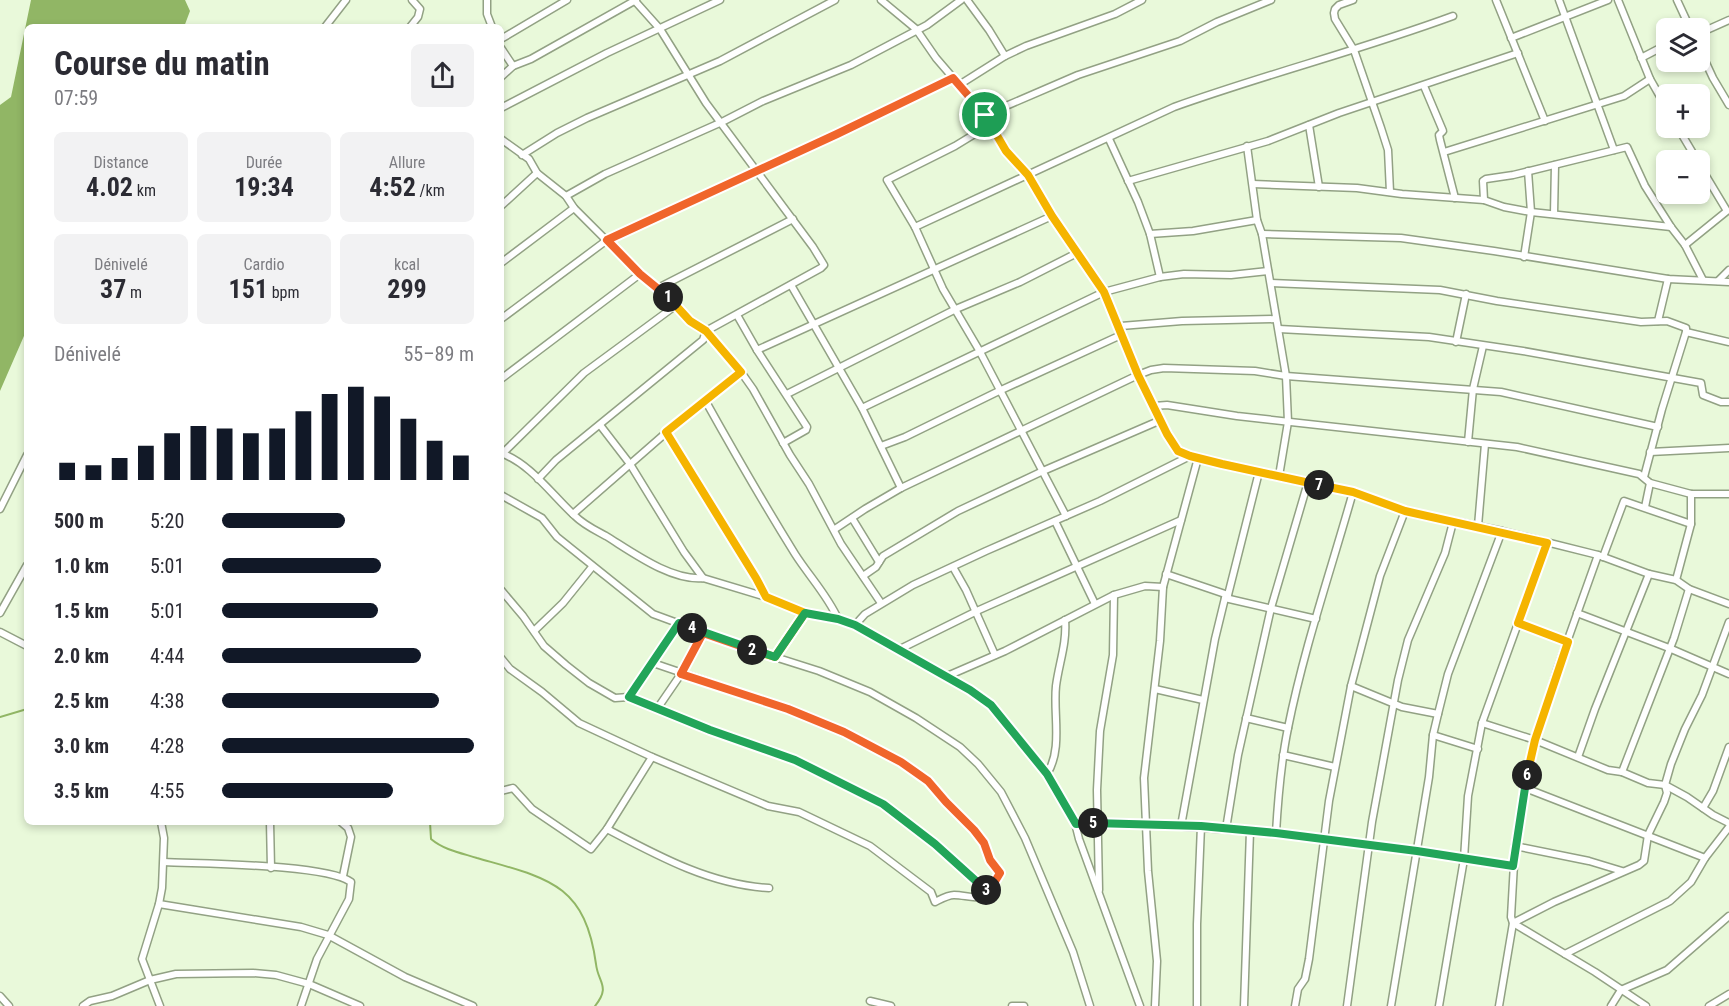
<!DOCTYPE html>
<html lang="fr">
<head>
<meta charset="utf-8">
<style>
	body { margin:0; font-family:"Roboto Condensed",sans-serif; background:#f2f2f3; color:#2b2b33; height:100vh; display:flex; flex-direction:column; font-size:22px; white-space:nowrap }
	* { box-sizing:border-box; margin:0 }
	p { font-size:20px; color:#7c7c81 }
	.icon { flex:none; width:33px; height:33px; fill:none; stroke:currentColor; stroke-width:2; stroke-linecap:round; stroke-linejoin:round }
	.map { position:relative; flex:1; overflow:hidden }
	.panel { position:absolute; left:24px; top:24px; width:480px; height:801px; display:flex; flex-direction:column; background:#fff; border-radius:9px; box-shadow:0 3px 9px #0003 }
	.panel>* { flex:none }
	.fabs { position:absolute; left:1656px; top:18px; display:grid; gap:12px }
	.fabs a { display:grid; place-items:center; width:54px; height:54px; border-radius:9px; background:#fff; box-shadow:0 3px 9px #0003; font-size:30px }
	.pin { position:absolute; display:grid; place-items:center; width:51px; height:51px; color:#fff; margin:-26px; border:3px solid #fff; border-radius:50%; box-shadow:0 2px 6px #0007 }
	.km { position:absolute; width:30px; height:30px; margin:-15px; border-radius:50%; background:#222; color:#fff; font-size:16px; line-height:30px; text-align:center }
	.round { display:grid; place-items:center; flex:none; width:63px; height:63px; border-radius:9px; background:#f2f2f3 }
	.head { display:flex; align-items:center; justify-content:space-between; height:102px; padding:0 30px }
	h1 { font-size:33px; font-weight:700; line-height:45px }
	.metrics { display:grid; grid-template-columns:repeat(3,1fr); gap:9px; height:102px; padding:6px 30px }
	.metrics div { display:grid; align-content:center; border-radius:9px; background:#f2f2f3; text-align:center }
	.metrics b { font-size:26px; font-weight:700 }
	.metrics small { font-size:16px; font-weight:400 }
	.metrics p { font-size:16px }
	.chart { height:168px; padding:12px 30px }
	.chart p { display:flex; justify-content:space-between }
	.chart svg { width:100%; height:108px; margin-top:6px; stroke:#111827; stroke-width:6 }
	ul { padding:0 30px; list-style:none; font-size:20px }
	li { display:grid; grid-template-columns:96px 72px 1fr; align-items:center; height:45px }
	li i { height:15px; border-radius:8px; background:#111827 }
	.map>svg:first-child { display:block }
	.water { fill:#91b665 }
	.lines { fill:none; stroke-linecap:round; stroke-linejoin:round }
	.stream { stroke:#91b665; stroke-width:2 }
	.street-casing { stroke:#92a184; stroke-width:9 }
	.street { stroke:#fff; stroke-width:6 }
	.split-1-casing { stroke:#fff; stroke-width:12 }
	.split-2-casing { stroke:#fff; stroke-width:12 }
	.split-3-casing { stroke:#fff; stroke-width:12 }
	.split-4-casing { stroke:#fff; stroke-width:12 }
	.split-5-casing { stroke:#fff; stroke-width:12 }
	.split-6-casing { stroke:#fff; stroke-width:12 }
	.split-7-casing { stroke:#fff; stroke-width:12 }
	.split-8-casing { stroke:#fff; stroke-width:12 }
	.split-1 { stroke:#f0652b; stroke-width:8 }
	.split-2 { stroke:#f5b400; stroke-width:8 }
	.split-3 { stroke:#f0652b; stroke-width:8 }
	.split-4 { stroke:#22a559; stroke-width:8 }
	.split-5 { stroke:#22a559; stroke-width:8 }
	.split-6 { stroke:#22a559; stroke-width:8 }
	.split-7 { stroke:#f5b400; stroke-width:8 }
	.split-8 { stroke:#f5b400; stroke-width:8 }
</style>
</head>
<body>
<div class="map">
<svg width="1729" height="1006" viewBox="0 0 1729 1006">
	<rect width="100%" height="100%" fill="#e9f9da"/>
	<path class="water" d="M31,0H185L190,11L184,27H27V329L0,391V105L11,97Z"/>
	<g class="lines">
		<g class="stream">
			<path d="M0,717L27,709"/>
			<path d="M430,822L431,839C444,850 461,853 477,858C547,878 585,883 596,964C598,983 611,986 595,1006"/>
		</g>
		<defs>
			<g id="street">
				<path d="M487,0V14L492,27"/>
				<path d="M881,0L916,29L936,58L985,115L1006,151L1028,175L1052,216L1104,292L1138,375L1167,434L1178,451L1190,456L1222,464L1353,492L1405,511L1502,531L1598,555L1649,574L1676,580L1689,589L1729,604"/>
				<path d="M967,0L989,30L1005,56"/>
				<path d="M1353,0L1339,5L1335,9L1334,13L1335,19L1354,50L1381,128L1388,150L1390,192"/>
				<path d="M1496,0L1545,121"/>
				<path d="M1559,0L1614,150"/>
				<path d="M1618,0L1650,79L1666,107"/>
				<path d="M1677,0L1690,28"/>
				<path d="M325,27L346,0"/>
				<path d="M410,27L418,17L420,9L412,0"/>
				<path d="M1700,33L1729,20"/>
				<path d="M1511,38L1608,0"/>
				<path d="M501,39L567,0"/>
				<path d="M501,48L513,66"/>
				<path d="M1700,50L1713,78L1729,105"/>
				<path d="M1641,58L1666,45"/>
				<path d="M501,77L513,66L531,59L636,0"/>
				<path d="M959,85L1005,56L1026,46L1115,14L1142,0"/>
				<path d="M1424,86L1443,131L1439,135L1440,140L1455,198"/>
				<path d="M501,108L607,53L720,0"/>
				<path d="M985,115L1078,75L1180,41L1217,22L1271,0"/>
				<path d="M991,124L955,146L887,180L915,227L943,289L979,350L1066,516"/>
				<path d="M1309,125L1319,187"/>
				<path d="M1678,128L1697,160"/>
				<path d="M501,139L529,159L537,173L566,196L574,208L640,274L669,298L690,321L706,331L741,372L753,389L790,455L809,484L841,544L881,603"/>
				<path d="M1109,139L1138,202L1150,234L1160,277"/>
				<path d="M1247,146L1257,220L1262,234L1286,376L1288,422L1279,476"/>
				<path d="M1444,152L1624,96L1650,79"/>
				<path d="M522,155L557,133L587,118L720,61L835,0"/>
				<path d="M1128,181L1268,141L1339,113L1518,53"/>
				<path d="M1253,184L1357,188L1402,194L1484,200L1504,207L1531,212L1671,227"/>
				<path d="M566,196L605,174L722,122L763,101L851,65L927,25L961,0"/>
				<path d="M1484,200L1483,181L1486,179L1513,175L1627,147L1645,186L1671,227L1685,245L1703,280"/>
				<path d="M501,206L537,173"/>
				<path d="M1554,214L1555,165"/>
				<path d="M915,227L1174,107C1266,74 1361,50 1453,16"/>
				<path d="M1150,234L1193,231L1257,220"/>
				<path d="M1262,234L1401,238L1494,251L1668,279L1729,282"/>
				<path d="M1685,245L1727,211L1700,166"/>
				<path d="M1524,257L1531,212L1528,171"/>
				<path d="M501,263L574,208"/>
				<path d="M1718,281L1729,270"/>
				<path d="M1271,283L1440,290L1497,301L1641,322L1667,321L1686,328V332L1662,409L1644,477"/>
				<path d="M791,285L862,408L901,488"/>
				<path d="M658,288L793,219"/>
				<path d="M737,315L757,350L807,427L806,430L783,443"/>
				<path d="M501,319L607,240L837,134L953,78"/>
				<path d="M1658,321L1668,279"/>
				<path d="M1279,329L1429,337L1523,351L1701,383L1703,395L1721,402H1729"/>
				<path d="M1686,332L1729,342"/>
				<path d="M1456,342L1466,294"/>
				<path d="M757,350L1052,216"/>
				<path d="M501,379L640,274"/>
				<path d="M787,394L956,309L1020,282L1077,253"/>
				<path d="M705,400C734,452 764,504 795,554C809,576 828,596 838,619"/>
				<path d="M1154,406L1167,405L1237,416L1517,447L1639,474L1650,483L1691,494H1729"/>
				<path d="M862,408L1104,292L1160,277L1184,274L1231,275L1268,271"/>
				<path d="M600,425L630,464L684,552L703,578"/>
				<path d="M666,432L756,578L766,597"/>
				<path d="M1468,442L1473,389L1483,346"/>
				<path d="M881,446L905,437L999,391L1121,335V326L1182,321L1276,319"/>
				<path d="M1650,452L1729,448"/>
				<path d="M501,453C531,464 552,495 575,516C584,525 595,530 606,536C632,552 671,581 703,578L766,597L805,613L838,619L855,625L970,690L991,705L1047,774L1074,819L1079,839L1140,1006"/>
				<path d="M502,454L584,373L675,306"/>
				<path d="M538,479L556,460L703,340L706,331L821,268L824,265L813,247L706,103L660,29L635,1"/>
				<path d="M501,495L542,518L557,537L653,614L740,646L819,671L870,692L916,718L960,747L978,764L1001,792L1025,838L1073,952L1090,1006"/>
				<path d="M1645,507L1650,483"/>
				<path d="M0,509L27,455"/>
				<path d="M573,514L691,411L741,372"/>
				<path d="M852,518L879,562"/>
				<path d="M1055,521L1095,604"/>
				<path d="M1478,526L1485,444"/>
				<path d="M835,529L865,509L901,488L1138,375L1151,370L1164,368L1255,371L1286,376L1501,392L1658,427"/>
				<path d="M1603,557L1624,501L1691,524"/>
				<path d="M953,567L966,590L995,655"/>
				<path d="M1166,574L1228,595"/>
				<path d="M863,576L876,567L883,556L958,511L1043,471L1161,420"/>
				<path d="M1676,580L1691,524V494"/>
				<path d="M501,590L523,616L544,646L566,665L589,683L615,698L629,697L710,730L795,760L883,804L935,844L988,893"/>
				<path d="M1225,598L1316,619"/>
				<path d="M0,613L27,565"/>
				<path d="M1577,613L1669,648L1729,674"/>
				<path d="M1518,623L1568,642"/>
				<path d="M855,625L865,614L913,585L986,551L1100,501L1190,456"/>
				<path d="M534,631L563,603L592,567"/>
				<path d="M0,632L27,646"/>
				<path d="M898,650L979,610L1181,520"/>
				<path d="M775,657L805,613"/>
				<path d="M501,658L510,669L542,692L579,723L652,757L768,806L799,812L870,846L931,892L935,902C941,899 948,895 954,895C967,895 977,901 988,893L1000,873L990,860L984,843L974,830L946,803L928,781L901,762L844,732L788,709L653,663"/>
				<path d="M945,677L1005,651L1114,595L1145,586L1163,587"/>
				<path d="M1351,686L1402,707L1438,714"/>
				<path d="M1155,689L1203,700"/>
				<path d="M629,697L679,623"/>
				<path d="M657,709L681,674L703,633"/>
				<path d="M1246,718L1288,728"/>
				<path d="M1482,723L1535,740L1608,770L1622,772L1648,783L1665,785L1687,797L1713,815L1729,823"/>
				<path d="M1433,735L1478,749"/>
				<path d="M1283,755L1335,767"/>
				<path d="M1578,757L1595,709L1649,574"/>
				<path d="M1622,772L1674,638L1689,589"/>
				<path d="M1047,774C1063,749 1053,714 1056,686C1059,663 1067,643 1065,620"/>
				<path d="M1525,788L1705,858"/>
				<path d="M501,791L513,788L532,809L591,849L607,829L652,757"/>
				<path d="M1703,808L1713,791L1729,747"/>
				<path d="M270,822L271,868"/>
				<path d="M341,822L348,828L351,837L343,876"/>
				<path d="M1076,824H1146L1276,833L1417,851L1513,866"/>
				<path d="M1181,826L1215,639L1225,598L1228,595L1259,472"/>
				<path d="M607,829C658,856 711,885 769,888"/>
				<path d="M1226,829L1238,755L1271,608L1308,482"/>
				<path d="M1276,833C1278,798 1281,762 1288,728C1304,648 1331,570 1353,492"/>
				<path d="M1515,846L1589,861L1622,871"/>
				<path d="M164,862C202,864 325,864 351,882L349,899L317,959L301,1006"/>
				<path d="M1099,890L1097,790L1100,731L1113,655L1114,595"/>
				<path d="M159,904L301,927L328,935L405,977L473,1006"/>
				<path d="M1565,954L1670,901L1691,882L1705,858L1729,827"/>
				<path d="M0,996L9,1006"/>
				<path d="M870,1001L891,1006"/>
				<path d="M83,1006L90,1001L112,996L150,980L176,974L253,973L276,975L309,984L360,1006"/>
				<path d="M160,1006L142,959L159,904L162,888L164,838L161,822"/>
				<path d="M1012,1006H1024"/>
				<path d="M1155,1006L1157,961L1148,871L1144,778L1160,641L1163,587L1198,458"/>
				<path d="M1197,1006V924L1201,826"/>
				<path d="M1244,1006L1250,831"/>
				<path d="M1295,1006L1298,989L1305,979L1309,959L1329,801L1351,686L1380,576L1405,511"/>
				<path d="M1347,1006L1372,822L1398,680L1408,640L1445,553L1453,522"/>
				<path d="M1391,1006L1429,777L1433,735L1438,714L1448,674L1502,531"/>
				<path d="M1439,1006L1464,859L1468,796L1482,723L1547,543"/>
				<path d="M1499,1006L1513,923L1511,917L1515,846L1529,764L1557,670L1598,555"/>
				<path d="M1611,1006L1621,990L1667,970L1729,916"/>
				<path d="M1646,1006L1595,972L1513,923L1554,902L1639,865L1644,861L1648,835L1664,802L1667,793L1665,785L1671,764L1685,729L1702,695L1729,622"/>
				<path d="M1709,1006L1729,994"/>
			</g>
		</defs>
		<use href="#street" class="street-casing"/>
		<use href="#street" class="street"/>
	</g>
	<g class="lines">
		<defs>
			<path id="split-1" d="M668,297L640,274L607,240L837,134L953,78L985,115"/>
			<path id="split-2" d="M668,297L690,321L706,331L741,372L666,432L756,578L766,597L805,613L775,657L752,650"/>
			<path id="split-3" d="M752,650L703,633L681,674L788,709L844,732L901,762L928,781L946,802L974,830L984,843L990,860L1000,873L988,893L986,890"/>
			<path id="split-4" d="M692,628L679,623L629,697L710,730L795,760L883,804L935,844L986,890"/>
			<path id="split-5" d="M692,628L775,657L805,613L838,619L855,625L970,690L991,705L1047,774L1076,824L1093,823"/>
			<path id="split-6" d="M1093,823L1201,826L1276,833L1417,851L1513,866L1527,775"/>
			<path id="split-7" d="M1319,485L1353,492L1405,511L1547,543L1518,623L1568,642L1535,740L1527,775"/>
			<path id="split-8" d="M985,115L1006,151L1028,175L1052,216L1104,292L1138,375L1167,434L1178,451L1190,456L1222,464L1319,485"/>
		</defs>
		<use href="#split-1" class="split-1-casing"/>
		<use href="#split-2" class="split-2-casing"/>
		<use href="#split-3" class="split-3-casing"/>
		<use href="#split-4" class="split-4-casing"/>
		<use href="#split-5" class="split-5-casing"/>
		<use href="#split-6" class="split-6-casing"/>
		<use href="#split-7" class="split-7-casing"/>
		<use href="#split-8" class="split-8-casing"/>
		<use href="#split-1" class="split-1"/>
		<use href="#split-2" class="split-2"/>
		<use href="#split-3" class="split-3"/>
		<use href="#split-4" class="split-4"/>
		<use href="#split-5" class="split-5"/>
		<use href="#split-6" class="split-6"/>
		<use href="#split-7" class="split-7"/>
		<use href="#split-8" class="split-8"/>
	</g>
</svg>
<div class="fabs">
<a><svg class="icon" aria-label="layers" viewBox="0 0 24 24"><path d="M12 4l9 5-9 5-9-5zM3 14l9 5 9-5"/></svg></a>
<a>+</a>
<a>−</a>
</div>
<div class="pin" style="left:985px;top:115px;background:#1e9e55"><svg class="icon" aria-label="arrive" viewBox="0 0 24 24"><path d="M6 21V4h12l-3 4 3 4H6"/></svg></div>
<b class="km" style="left:668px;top:297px">1</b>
<b class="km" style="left:752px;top:650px">2</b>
<b class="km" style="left:986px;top:890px">3</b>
<b class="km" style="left:692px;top:628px">4</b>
<b class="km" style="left:1093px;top:823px">5</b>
<b class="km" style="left:1527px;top:775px">6</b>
<b class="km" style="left:1319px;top:485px">7</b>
<section class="panel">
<div class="head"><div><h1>Course du matin</h1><p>07:59</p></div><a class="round"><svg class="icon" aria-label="share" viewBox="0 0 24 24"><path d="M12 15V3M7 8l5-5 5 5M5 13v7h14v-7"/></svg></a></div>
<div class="metrics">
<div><p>Distance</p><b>4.02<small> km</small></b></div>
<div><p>Durée</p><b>19:34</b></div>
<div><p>Allure</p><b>4:52<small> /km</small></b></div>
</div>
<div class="metrics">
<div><p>Dénivelé</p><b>37<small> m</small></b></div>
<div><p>Cardio</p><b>151<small> bpm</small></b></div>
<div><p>kcal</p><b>299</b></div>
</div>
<div class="chart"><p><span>Dénivelé</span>55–89 m</p>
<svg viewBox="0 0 160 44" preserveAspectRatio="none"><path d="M5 44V37M15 44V38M25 44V35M35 44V30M45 44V25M55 44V22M65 44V23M75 44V25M85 44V23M95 44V16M105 44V9M115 44V6M125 44V10M135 44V19M145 44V28M155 44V34"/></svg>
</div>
<ul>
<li><b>500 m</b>5:20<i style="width:49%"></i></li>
<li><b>1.0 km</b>5:01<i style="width:63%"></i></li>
<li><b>1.5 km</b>5:01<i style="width:62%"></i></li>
<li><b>2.0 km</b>4:44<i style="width:79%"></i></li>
<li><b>2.5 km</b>4:38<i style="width:86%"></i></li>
<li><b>3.0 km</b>4:28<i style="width:100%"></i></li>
<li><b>3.5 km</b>4:55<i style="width:68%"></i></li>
</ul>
</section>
</div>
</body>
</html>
